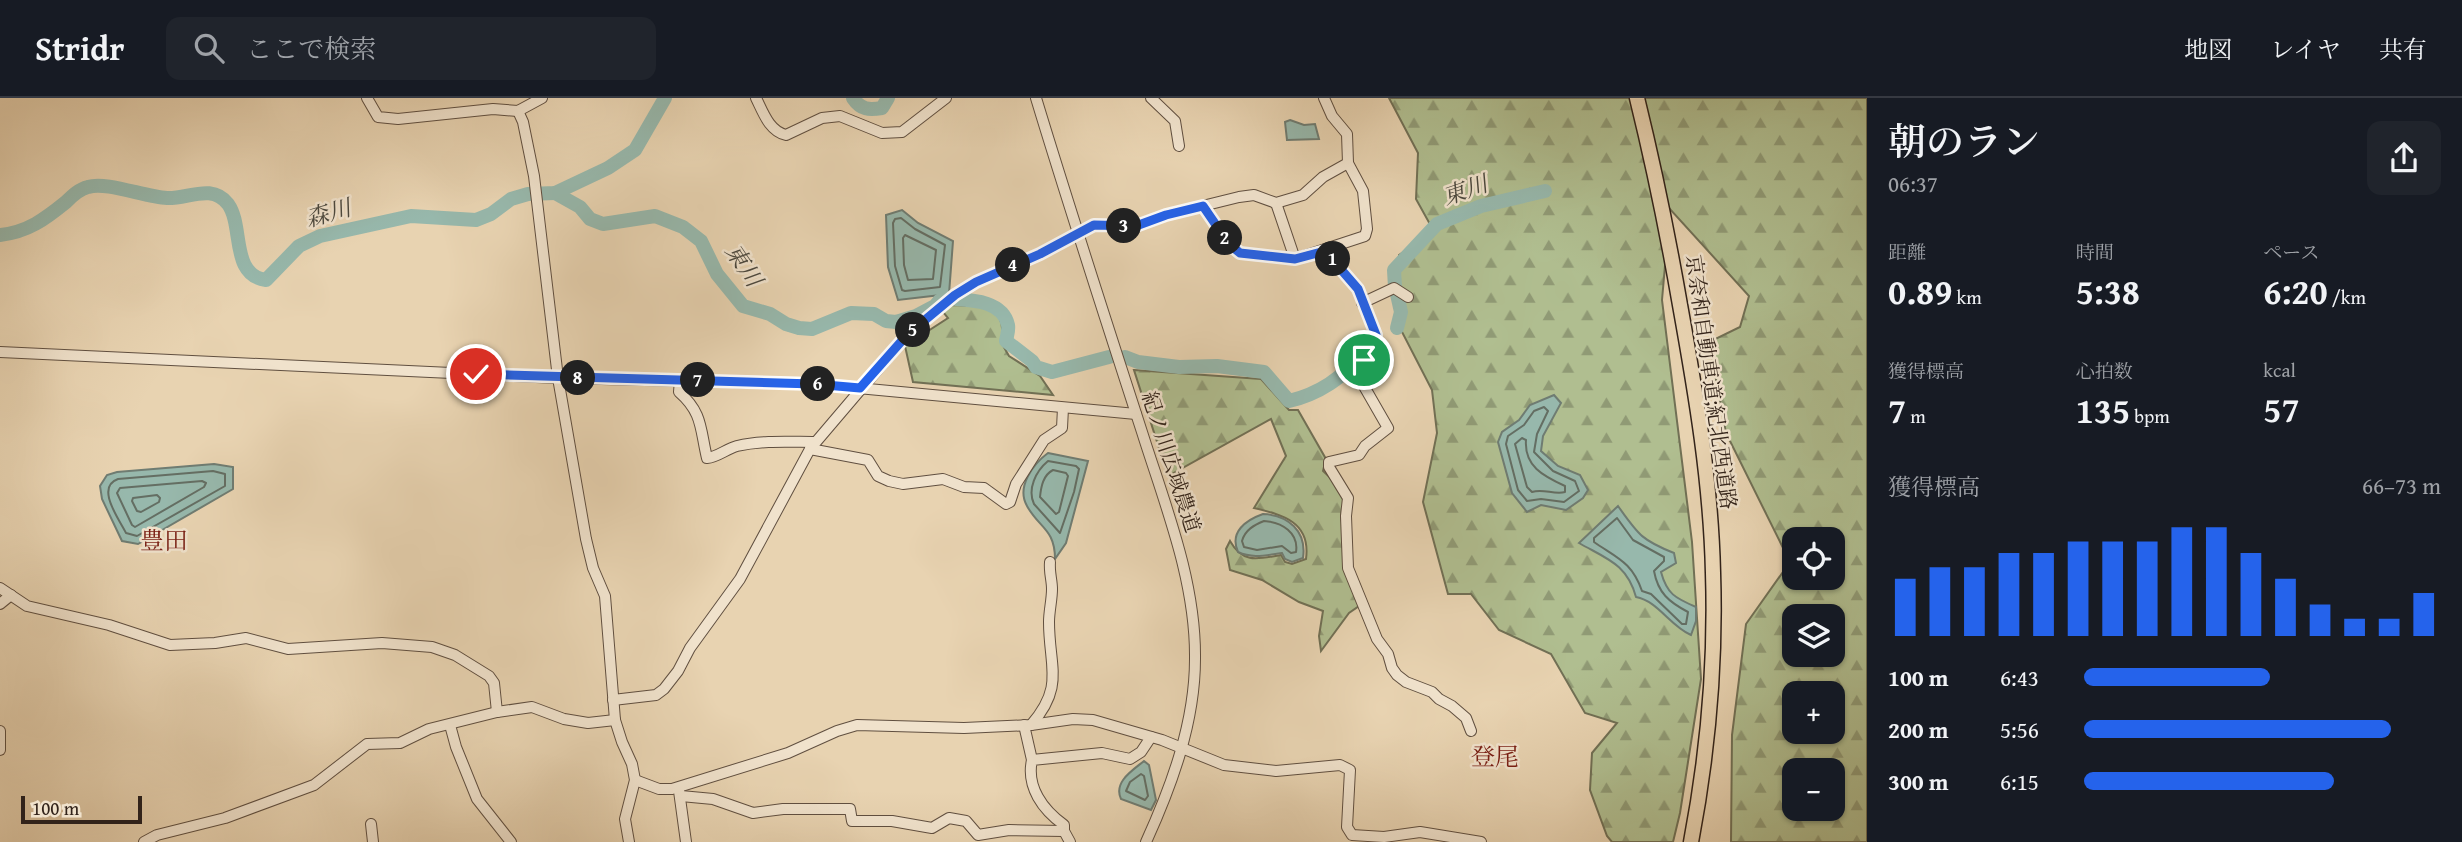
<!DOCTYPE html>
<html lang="ja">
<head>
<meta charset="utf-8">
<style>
	body { margin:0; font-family:"Gentium Book Plus","Noto Serif JP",serif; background:#20242c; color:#f1f3f6; height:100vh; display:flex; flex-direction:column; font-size:26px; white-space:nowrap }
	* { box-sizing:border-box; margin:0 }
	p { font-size:23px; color:#9ea1a6 }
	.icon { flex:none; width:38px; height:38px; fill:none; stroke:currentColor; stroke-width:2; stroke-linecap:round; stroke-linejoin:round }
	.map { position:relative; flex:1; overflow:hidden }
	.sheet { display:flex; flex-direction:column; background:#171b24; width:595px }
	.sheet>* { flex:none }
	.controls { position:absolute; left:1782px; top:429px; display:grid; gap:14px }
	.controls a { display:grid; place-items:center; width:63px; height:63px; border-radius:14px; background:#171b24; box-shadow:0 2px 5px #0004; font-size:35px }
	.scale { position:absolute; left:21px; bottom:18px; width:121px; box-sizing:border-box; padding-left:7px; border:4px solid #32231a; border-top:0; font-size:19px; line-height:24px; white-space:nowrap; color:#32231a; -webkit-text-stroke:5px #f0e2cc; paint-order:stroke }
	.pin { position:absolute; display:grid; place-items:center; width:60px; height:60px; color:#fff; margin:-30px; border:4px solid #fff; border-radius:50%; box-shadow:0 2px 7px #0007 }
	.km { position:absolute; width:35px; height:35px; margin:-18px; border-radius:50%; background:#222; color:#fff; font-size:19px; line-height:35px; text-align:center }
	.round { display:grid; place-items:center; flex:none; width:74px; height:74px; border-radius:14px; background:#20242c }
	.summary { display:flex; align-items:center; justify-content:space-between; height:119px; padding:0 21px }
	h1 { font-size:38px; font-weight:600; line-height:52px }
	.figures { display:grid; grid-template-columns:repeat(3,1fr); gap:10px; height:119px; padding:7px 21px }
	.figures div { display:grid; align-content:center }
	.figures b { font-size:35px; font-weight:600 }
	.figures small { font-size:19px; font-weight:400 }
	.figures p { font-size:19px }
	.chart { height:196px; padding:14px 21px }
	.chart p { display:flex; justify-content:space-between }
	.chart svg { width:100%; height:126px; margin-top:7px; stroke:#2563eb; stroke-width:6 }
	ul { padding:0 21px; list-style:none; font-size:23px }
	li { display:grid; grid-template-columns:112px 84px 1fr; align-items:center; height:52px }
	li i { height:18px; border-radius:9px; background:#2563eb }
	header { display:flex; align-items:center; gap:42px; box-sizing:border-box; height:98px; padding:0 35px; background:#171b24; border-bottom:2px solid #363941 }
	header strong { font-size:33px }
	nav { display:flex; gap:38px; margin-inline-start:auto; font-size:24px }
	.search { width:490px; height:63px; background:#20242c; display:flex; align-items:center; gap:18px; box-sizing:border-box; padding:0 24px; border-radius:14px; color:#9ea1a6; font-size:26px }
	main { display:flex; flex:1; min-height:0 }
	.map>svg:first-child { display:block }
	.forest { fill:url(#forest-firs); stroke:#717055; stroke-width:2; fill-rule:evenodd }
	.water { fill:#97b8ac; stroke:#6f7c72; stroke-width:2 }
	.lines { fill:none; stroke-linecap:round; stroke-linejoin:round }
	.shore { stroke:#646e63; stroke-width:2 }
	.river { stroke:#97b8ac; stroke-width:14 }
	.minor-casing { stroke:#604f40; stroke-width:12 }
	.highway-casing { stroke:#32231a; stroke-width:17 }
	.minor { stroke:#f0e2cc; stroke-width:10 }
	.highway { stroke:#e8d3b1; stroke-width:14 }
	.route-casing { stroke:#fff; stroke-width:14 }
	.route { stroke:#2563eb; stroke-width:9 }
	.labels { text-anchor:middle; stroke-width:5; stroke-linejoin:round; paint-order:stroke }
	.street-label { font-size:21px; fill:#32231a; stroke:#f0e2cc }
	.water-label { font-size:23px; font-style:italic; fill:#4b483e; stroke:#f0e2cc }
	.quarter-label { font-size:24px; fill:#7a1f14; stroke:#f0e2cc }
</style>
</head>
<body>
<header>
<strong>Stridr</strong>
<div class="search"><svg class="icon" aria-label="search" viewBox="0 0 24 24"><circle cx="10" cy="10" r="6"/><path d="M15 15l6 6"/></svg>ここで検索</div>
<nav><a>地図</a><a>レイヤ</a><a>共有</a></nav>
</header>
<main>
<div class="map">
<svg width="1867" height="744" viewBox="0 0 1867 744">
	<defs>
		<pattern id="forest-firs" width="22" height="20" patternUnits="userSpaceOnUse" patternTransform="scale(1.75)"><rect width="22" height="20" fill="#b0be90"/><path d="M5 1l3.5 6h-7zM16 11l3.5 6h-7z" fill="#909a75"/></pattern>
	</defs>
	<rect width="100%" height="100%" fill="#e8d3b1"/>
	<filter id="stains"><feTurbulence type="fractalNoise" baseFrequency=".00286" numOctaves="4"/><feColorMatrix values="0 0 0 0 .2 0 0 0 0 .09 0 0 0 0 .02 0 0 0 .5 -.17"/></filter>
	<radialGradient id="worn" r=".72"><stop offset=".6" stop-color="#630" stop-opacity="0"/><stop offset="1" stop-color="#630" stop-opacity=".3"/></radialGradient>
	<g class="forest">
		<path d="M1389,0H1867V744H1731L1732,637L1746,526L1790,464L1726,335L1709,244L1740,229L1749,198L1670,111L1662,202L1692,444L1701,581L1680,715L1673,744H1612L1607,738L1590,692L1592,655L1617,625L1585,615L1551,556L1499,532L1471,496H1448L1423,404L1437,335L1432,292L1401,232L1397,185L1399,157L1414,147L1431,128L1416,101L1418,55ZM1794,441H1832V480H1794ZM1794,518H1832V556H1794ZM1794,595H1832V634H1794ZM1794,672H1832V710H1794Z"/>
		<path d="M952,207C980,208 1009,206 1001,244L1009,258L1040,278L1053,297L913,284L905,248L948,220L943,214Z"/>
		<path d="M1134,272L1261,281L1289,312H1298L1326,361L1323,373L1337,386L1344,401L1341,419L1359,508L1349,515L1321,553L1319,538L1323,513L1299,504L1262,482L1230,472L1226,451L1230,443C1243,466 1258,461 1281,457L1285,464L1292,466L1306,461C1311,424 1283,417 1254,410L1286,358L1271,321L1168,378Z"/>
	</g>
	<g class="water">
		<path d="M1290,22L1304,27L1315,26L1319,41L1287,42L1285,24Z"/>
		<path d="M902,112L918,125L953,143L949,196L898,202L888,169L886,117Z"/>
		<path d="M1554,297L1561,305L1543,338L1541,353L1558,368L1580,377L1588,392L1583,400L1566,412L1541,407L1527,414L1512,395L1498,344L1502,334L1519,322L1530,307Z"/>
		<path d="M1048,355L1088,363L1066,445L1055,461C1055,431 1039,430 1027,408C1016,389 1033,366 1048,355Z"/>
		<path d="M214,366L233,369V391L138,446L122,443L102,401L100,388L107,377L117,374Z"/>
		<path d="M1618,408C1638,436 1641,442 1674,455L1676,465L1661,474C1667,496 1675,500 1696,509V523L1691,537C1670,528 1658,503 1636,499C1627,466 1607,461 1579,445Z"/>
		<path d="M1263,416C1288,417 1307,433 1303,460L1292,464L1285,461L1282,455C1266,457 1253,461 1238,454C1229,434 1246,422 1263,416Z"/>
		<path d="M1144,663L1149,667L1156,702L1151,712L1121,701C1113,684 1133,672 1144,663Z"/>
	</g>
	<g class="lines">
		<g class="shore">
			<path d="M901,120L915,131L945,147L940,189L905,193L902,192L895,168L893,125L895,121Z"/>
			<path d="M905,137L936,152L933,181L908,182L904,167L903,140Z"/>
			<path d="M1544,309L1548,313L1537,336L1534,354L1553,373L1575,383L1579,393L1564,404L1541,401L1527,403L1518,392L1506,346L1508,338L1524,327L1534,313Z"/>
			<path d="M1522,340L1526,342C1524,368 1543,378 1565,388V394C1554,397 1543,390 1532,394L1527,389L1515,346Z"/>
			<path d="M1048,363L1076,368L1079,371L1074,394L1060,435L1034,406C1027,391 1036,373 1048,363Z"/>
			<path d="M1053,372L1066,375L1068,378L1059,414L1056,416L1040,399C1041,389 1043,377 1053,372Z"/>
			<path d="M213,373L225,376V388L137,438L126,435C119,421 95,389 118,381Z"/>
			<path d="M202,383L206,385L204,389L135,429L132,427L117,395L120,390Z"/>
			<path d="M157,397L160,400L159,404L141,414L137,413L132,403L133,400Z"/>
			<path d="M1617,420L1633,442L1664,459V463L1654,473C1658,495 1669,504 1688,514L1686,526H1682L1651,496L1642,493C1632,464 1617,460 1594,444V440Z"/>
			<path d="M1264,423C1282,424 1299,435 1296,454L1291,455L1282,448L1257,452L1244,449L1242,443C1245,432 1254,427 1264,423Z"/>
			<path d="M1141,676L1144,678L1148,698L1145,702L1126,693L1130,684Z"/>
		</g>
		<g class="river">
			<path d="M853,0C861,12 869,12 882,10L888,0"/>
			<path d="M555,95L580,109L590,121L603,126L655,118L683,129L701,143L717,176L743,208L770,216L786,226L799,230L812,231L851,215L874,216L886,223L896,224L916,218L935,208L940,202H948"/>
			<path d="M0,137C28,134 45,121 66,104C72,98 79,91 88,89C106,83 145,99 167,100C188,101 212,85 228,106C244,128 230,177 266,182L299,148L320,138L411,118L476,122L491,116L511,101L528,96L555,95L608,70L635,52L665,0"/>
			<path d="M1395,189L1394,172L1437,126L1481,108L1545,93"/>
			<path d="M1396,192L1401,214L1397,230"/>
			<path d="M956,201C974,202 1003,204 1008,227C1009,233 1007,237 1006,243L1032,263L1036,269L1052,274L1109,259"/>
			<path d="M1125,259L1138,264L1179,269L1217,268L1264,274L1289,303C1322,295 1339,280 1364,258"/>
		</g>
		<defs>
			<g id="minor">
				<path d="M367,0L378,19L398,21L493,11L518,13L542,0"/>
				<path d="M756,0C763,14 769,33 786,37L822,20L840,18L882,35L902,34L946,0"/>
				<path d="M1036,0C1070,112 1106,223 1142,334C1165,407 1196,483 1195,561C1195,624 1172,687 1146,744"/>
				<path d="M1151,0L1175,23L1179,48"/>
				<path d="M518,13L523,24L534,78L558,280L586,441L593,470L605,498L615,622L622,644L632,666L635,682L625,721L629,744"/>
				<path d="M1276,105L1295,161"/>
				<path d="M1203,108L1229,146L1240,155L1295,161L1365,138L1367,131L1363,93L1348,65L1347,36L1332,18L1324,0"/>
				<path d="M1325,153L1358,191L1376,237V251L1357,269V276L1388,330L1365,348L1359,357L1329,364V369L1348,400L1346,418L1348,470L1377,541L1388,556L1392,570L1397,577L1406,584L1432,594L1439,601L1452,608L1466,620L1471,633"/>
				<path d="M1362,205L1394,190L1408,199"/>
				<path d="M0,254L558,280L815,286L1136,316"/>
				<path d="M680,282L679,294C703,315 700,331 707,360C718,359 726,351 737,348C763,342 790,344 815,344"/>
				<path d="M810,351L868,362L878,378L889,383L903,386L943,381L964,389L984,390L1006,406L1010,404L1016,386L1044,342L1062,330L1063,310"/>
				<path d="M0,490L27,508L109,527L170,547L215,545L246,540L288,551L382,545L432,549L455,557L489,578L494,585L497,614"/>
				<path d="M0,506L11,497"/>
				<path d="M613,602L656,597L664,591L678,573L690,550L740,481L810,351L907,237L955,197L976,184L1039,156L1094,127L1136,128L1166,117L1239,99L1254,97L1276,105L1303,97L1323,79L1348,65"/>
				<path d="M450,627L456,649L477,701L511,744"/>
				<path d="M1024,627L1032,662"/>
				<path d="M1031,627C1065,588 1049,569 1049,524C1049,513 1052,502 1052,491C1052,482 1049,474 1050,464"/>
				<path d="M0,633V652"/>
				<path d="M635,682L659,691H672L788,655L837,633L857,627L964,630L1031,627L1073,621L1093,622L1162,642L1224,667L1276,673L1340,667L1350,672L1347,729L1352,737L1384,739L1420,734L1481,744"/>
				<path d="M679,693L686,744"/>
				<path d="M681,698L713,701L753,715L783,711H850L852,723H892L932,730L949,720L966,723L978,737L1009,732L1064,733"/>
				<path d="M371,726L373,744"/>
				<path d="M144,744L157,737L225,720L314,687L367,646L400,645L429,631L497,614L532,609L564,621L588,625L615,622"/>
				<path d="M1070,744L1064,733V727C1043,712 1026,689 1032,662L1102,655L1130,661L1141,654L1151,639"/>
			</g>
			<path id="highway" d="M1637,0C1654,69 1668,138 1680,207C1696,296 1711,385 1713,475C1716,566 1708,655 1691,744"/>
		</defs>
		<use href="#minor" class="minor-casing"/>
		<use href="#highway" class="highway-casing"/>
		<use href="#minor" class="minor"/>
		<use href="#highway" class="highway"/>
	</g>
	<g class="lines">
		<defs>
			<path id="route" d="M476,276L814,286L860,290L907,237L955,197L976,184L1040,156L1094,127L1136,128L1166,117L1203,108L1229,146L1240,155L1295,161L1325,153L1358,191L1376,237V251L1364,262"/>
		</defs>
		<use href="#route" class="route-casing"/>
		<use href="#route" class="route"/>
	</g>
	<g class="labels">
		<g class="street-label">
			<text transform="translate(1711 284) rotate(82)" y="7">京奈和自動車道;紀北西道路</text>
			<text transform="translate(1171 364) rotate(72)" y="7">紀ノ川広域農道</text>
		</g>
		<g class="water-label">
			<text transform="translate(1465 92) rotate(-19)" y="8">東川</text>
			<text transform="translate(328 115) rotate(-16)" y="8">森川</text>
			<text transform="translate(744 167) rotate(56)" y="8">東川</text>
		</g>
		<g class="quarter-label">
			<text x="164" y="451">豊田</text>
			<text x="1495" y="667">登尾</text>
		</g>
	</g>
	<rect width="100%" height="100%" filter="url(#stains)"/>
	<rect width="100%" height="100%" fill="url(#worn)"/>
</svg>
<div class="controls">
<a><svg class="icon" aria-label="locate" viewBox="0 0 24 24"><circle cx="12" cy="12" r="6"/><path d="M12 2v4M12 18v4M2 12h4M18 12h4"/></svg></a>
<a><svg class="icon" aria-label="layers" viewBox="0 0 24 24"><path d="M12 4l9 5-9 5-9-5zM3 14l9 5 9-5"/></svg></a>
<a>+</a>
<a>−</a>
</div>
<div class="scale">100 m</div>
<div class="pin" style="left:1364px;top:262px;background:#1e9e55"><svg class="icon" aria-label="arrive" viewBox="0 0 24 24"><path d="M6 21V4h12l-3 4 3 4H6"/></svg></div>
<div class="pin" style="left:476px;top:276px;background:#d93025"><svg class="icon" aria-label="check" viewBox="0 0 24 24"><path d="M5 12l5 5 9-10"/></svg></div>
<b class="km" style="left:1333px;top:161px">1</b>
<b class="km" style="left:1225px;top:140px">2</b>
<b class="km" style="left:1124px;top:128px">3</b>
<b class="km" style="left:1013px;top:167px">4</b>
<b class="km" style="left:913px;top:232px">5</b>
<b class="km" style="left:818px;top:286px">6</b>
<b class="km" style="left:698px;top:282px">7</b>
<b class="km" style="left:578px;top:280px">8</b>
</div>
<section class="sheet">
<div class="summary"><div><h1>朝のラン</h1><p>06:37</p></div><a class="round"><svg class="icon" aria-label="share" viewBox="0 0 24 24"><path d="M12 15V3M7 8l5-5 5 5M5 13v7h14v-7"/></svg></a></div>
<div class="figures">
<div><p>距離</p><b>0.89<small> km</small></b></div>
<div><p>時間</p><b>5:38</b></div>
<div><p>ペース</p><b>6:20<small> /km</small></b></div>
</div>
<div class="figures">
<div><p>獲得標高</p><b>7<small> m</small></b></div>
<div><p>心拍数</p><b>135<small> bpm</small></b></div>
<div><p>kcal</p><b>57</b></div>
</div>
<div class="chart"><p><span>獲得標高</span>66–73 m</p>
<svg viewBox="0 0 160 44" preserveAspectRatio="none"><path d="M5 44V24M15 44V20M25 44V20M35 44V15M45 44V15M55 44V11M65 44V11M75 44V11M85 44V6M95 44V6M105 44V15M115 44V24M125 44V33M135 44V38M145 44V38M155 44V29"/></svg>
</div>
<ul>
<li><b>100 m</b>6:43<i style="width:52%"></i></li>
<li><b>200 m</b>5:56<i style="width:86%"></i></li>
<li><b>300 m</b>6:15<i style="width:70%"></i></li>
</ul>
</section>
</main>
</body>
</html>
